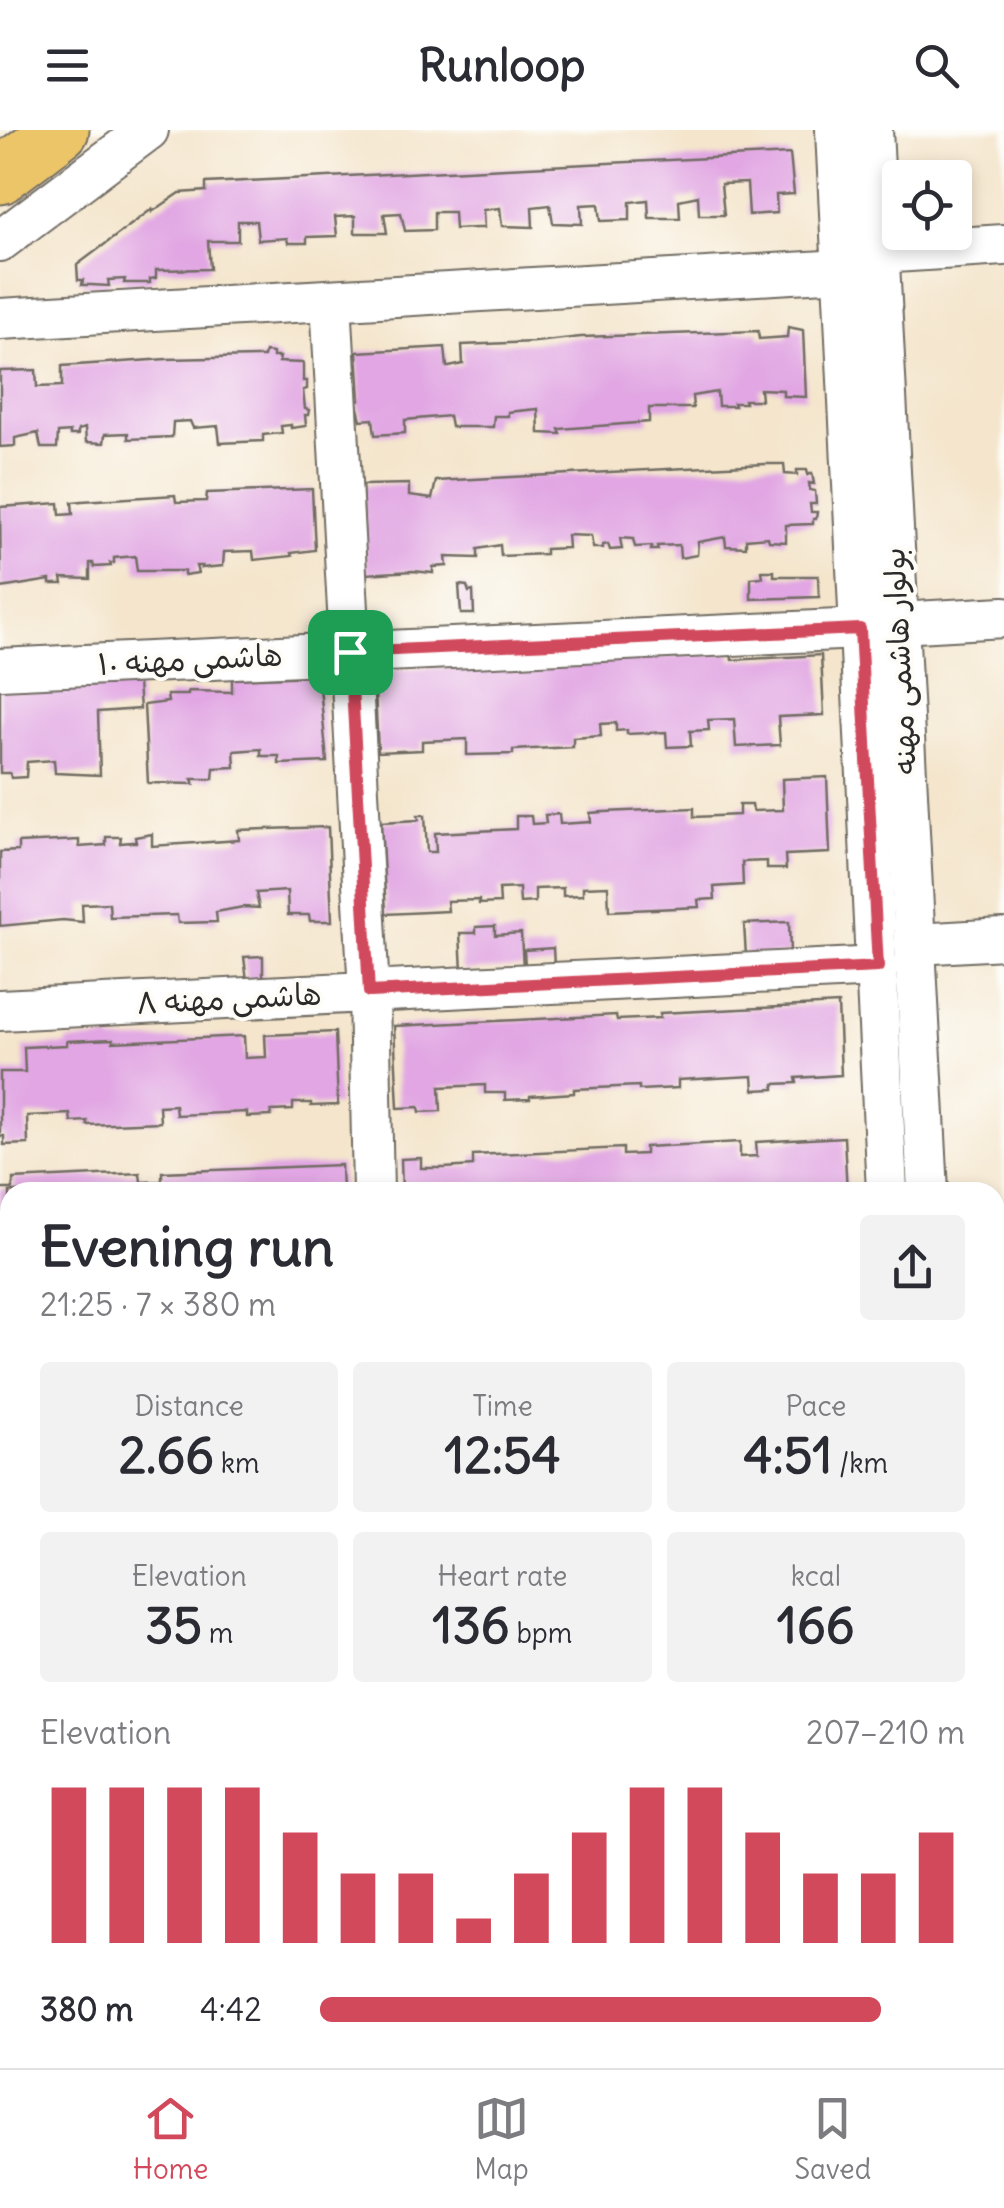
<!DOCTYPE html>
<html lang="en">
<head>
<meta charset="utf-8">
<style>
	body { margin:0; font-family:Delius,"Playpen Sans Arabic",sans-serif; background:#f2f2f3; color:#2b2b33; height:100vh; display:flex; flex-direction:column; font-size:38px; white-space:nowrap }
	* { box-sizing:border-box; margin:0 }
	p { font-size:32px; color:#7c7c81 }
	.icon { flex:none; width:55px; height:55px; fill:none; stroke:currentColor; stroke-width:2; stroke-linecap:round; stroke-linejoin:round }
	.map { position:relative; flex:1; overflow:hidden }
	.side { position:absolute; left:0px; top:1052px; width:1005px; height:888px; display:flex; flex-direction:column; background:#fff; border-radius:30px 30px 0 0; box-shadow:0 5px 15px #0003 }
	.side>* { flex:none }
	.controls { position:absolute; left:882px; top:30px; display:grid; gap:20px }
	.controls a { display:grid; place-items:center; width:90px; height:90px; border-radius:10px; background:#fff; box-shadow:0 5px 15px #0003; font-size:50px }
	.pin { position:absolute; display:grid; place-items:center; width:85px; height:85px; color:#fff; margin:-42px; border-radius:20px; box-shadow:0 5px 15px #0006 }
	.round { display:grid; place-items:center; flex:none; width:105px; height:105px; border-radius:10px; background:#f2f2f3 }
	.overview { display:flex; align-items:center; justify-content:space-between; height:170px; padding:0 40px }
	h1 { font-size:55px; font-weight:700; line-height:75px }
	.stats { display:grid; grid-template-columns:repeat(3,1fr); gap:15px; height:170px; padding:10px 40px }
	.stats div { display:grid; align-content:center; border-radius:10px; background:#f2f2f3; text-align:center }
	.stats b { font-size:50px; font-weight:700 }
	.stats small { font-size:28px; font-weight:400 }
	.stats p { font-size:28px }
	.chart { height:280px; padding:20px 40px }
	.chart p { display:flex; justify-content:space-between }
	.chart svg { width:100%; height:180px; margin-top:10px; stroke:#d1495b; stroke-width:6 }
	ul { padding:0 40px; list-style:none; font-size:32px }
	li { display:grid; grid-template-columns:160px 120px 1fr; align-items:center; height:75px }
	li i { height:25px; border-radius:12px; background:#d1495b }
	header { display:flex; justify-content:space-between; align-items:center; height:130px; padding:0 40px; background:#fff; font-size:45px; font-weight:700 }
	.menu { display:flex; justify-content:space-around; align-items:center; height:140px; border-top:2px solid #e1e1e2; background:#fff; font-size:28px; color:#7c7c81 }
	.menu a { display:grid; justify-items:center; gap:5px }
	.menu .on { color:#d1495b }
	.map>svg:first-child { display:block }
	.building { fill:#e1a6e3 }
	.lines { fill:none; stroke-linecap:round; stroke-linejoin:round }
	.minor-casing { stroke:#716c63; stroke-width:44 }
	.highway-casing { stroke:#716c63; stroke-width:59 }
	.minor { stroke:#fff; stroke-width:40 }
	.highway { stroke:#edc569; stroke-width:55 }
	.route-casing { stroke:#fff; stroke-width:20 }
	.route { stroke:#d1495b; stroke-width:12 }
	.labels { text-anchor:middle; stroke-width:8; stroke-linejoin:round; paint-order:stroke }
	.street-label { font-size:30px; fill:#2b2b2b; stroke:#fdfcf7 }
</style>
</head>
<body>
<header><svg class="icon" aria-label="menu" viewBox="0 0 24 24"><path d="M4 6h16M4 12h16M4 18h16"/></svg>Runloop<svg class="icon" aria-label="search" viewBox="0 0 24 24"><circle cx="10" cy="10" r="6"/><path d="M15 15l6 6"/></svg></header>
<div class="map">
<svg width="1004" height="1938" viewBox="0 0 1004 1938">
	<rect width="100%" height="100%" fill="#fdfcf7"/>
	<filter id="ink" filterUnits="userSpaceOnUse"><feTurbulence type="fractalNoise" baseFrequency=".01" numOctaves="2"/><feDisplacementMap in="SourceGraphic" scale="20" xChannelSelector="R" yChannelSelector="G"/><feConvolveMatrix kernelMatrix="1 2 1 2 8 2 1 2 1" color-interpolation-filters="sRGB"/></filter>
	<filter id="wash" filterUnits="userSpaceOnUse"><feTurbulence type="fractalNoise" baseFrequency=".0048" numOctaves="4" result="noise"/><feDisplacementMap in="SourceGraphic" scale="40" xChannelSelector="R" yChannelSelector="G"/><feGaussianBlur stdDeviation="2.25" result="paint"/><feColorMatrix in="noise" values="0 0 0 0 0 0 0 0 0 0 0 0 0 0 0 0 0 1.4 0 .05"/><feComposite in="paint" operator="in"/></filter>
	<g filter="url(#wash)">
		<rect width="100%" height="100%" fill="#f4e5cc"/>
		<g id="blocks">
			<g class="building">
				<path d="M790,24L794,64L776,65L777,83L749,85L747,53L721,54L724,85H699L698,66L679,70L680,88H649L648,70L630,72V90L601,91L599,74L581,75L582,94L553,93L550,75L532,77L533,97L502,96L500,78L483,80L484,98H476L455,99L454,82H434V100L405,101L401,83L384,84L387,103H355V86L335,87L337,106L307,107V113H288L287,108L258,110L256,91H238V111H208L210,139L156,140V148L150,149V153H124L125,149L108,150L109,156L91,155H82L83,150H78L77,135L152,79V82L180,63L206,61V53Z"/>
				<path d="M788,197L803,200L806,267L783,266V260L760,259L761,270H744L745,273H734L735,276H718L717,262L692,266L693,278H649V292L559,299L561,304L539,303L538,279L508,282V286H494L493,297H451L449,286L405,290V303L375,305L373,289L361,290L356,270H360L357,222L445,217L447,237H449L463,234L462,215L535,212L581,207L758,201L759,209L787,207Z"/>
				<path d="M265,222L273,223V227H280L279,232L303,233V251H307V259L303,260L305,279L309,280L308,285H305L306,296L291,298V295L281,296L282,303L263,305V311L220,313L218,296L193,298L190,291L173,292L172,307L128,309V303L105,304L104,313L86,312L85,298L78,300V305H70V302L58,303L57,318H41L38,303L15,308V316L0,317V241L36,240L37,257L62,256V236L167,229L257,227H264Z"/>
				<path d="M765,334H784L785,344L797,345V340H807L808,345L812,343L814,354L809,353L810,360L815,361L816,374H810L811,382H817L816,389H813V394L786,395V412L769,411L768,407L746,409V417L726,416L725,407L698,412L697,425L680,428L679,415L657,416L658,420H651L652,416L635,417L633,409L620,408L622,419L610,420L608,414L603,415V418H593L591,406L567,405L568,418L545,419V424L501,426L500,415L478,419V428L446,427L447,436L433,437V443L413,441L366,444L362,355L409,354V366L432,369L436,351Z"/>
				<path d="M312,359L315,420L291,423L292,426L254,430L253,421L224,422L223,436L201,438L202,436H196L198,443L184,445V441H137L135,426L114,428V433H110L111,436L94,437L93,433H90V449L62,448L63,454H50V450L1,458L0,377L59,373L60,385L73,384L72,372L82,371L175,365L176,372L206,371L207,363Z"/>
				<path d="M762,441H774V446H818L819,467L751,469V448L763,447Z"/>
				<path d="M459,455L467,456L469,462L473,461L474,484H461Z"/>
				<path d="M731,523L732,530L821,525L824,585L778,587L780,615L736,617L734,589L708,590L709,600L690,601L691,616L667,617L666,602L627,604V600L616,601V593L600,594L601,606L573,608V617L513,620V624L467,625V609L422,611V620L378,622L374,541Z"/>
				<path d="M319,546L327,632L279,634V626H261V619L234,621L235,637L214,638L213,649H192L194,654L148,653L144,575L168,572L167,565H188V561L232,562V549Z"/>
				<path d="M138,553L140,579L98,582L100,645L55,643L54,630L27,632L26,647L11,648L10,643H0V559Z"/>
				<path d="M827,647L830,723L785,725L786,739H767V731L742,732L743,755L714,757L715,769L698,770L699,777L609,781L608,756L583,757V765L563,766V758L535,759V772L520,773L519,758L499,759L500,773L479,774V770L447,771L448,781L386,784L381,692L419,690L418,685H425L427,722H436L435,703L516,699V686H531L532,694L546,693L545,685L559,684L560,694L591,692L590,683L604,682L694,678V687L739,685V675H752L753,681L783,680L782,649Z"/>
				<path d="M328,697L332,791H310L309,785H288L287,761L256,763L259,778L243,777L216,782L217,792L178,793L177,785L110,787L109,773L82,774L83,792L63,790L0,796V722L18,721V713L79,710V717L106,715V707H121L120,713L132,712H136L135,707L152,704V716L239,710L238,700Z"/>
				<path d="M789,792L790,824L746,826L744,794Z"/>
				<path d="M495,796V805L521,803L523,838L462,841L460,803H476V797Z"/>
				<path d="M553,818L554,836L525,837L524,820Z"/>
				<path d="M263,826V850L247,851L244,827Z"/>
				<path d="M838,874L841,945L796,948L797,953L774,954V959L754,960L753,946L678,950V958L639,960V956L574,959V963L530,966V969L505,970V963H485V955L440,957L441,981L420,982L419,977L398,978L394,896L616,885L617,890L660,888V883Z"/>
				<path d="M335,902L338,975L311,976V973H293V980L271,981V986L247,987V982L176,985L175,975L159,976L160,992L87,995V991L71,992L70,984L27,986L28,1014L4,1015V1006H0V942H25L24,917L67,915V911L113,909V912L244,906L245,928L266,927L265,905Z"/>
				<path d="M844,1007L847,1062H402L401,1029L421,1028V1038H444L473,1036V1025L623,1018V1025L645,1024V1017L740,1012V1027L757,1026L756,1012Z"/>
				<path d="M341,1035L342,1062H10V1129H5L6,1139H0V1059H13V1049L140,1043L141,1052L162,1051V1042Z"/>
				<path d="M10,1830V1898L5,1899L6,1915H0V1831Z"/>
				<path d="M995,1925H1003L1004,1938H697V1934L752,1930H995Z"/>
			</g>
		</g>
	</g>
	<g filter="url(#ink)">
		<use href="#blocks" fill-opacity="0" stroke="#716c63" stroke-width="2.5"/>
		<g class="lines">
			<defs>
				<g id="minor">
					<path d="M836,0L887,1062"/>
					<path d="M872,0L928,1062"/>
					<path d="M0,111L148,0"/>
					<path d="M331,170L369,862L373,1062"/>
					<path d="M0,189L843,140L879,123L1004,115"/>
					<path d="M898,493L1004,487"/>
					<path d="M0,539L860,499"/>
					<path d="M916,814L1004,809"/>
					<path d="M0,880L878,837"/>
					<path d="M995,1154L1004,1153"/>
					<path d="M0,1187H10"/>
					<path d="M995,1423L1004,1422"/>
					<path d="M995,1729L1004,1743"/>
					<path d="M0,1731H10"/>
					<path d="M0,1780H10"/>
					<path d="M995,1813L1004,1827"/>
					<path d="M453,1930V1938"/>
				</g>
				<path id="highway" d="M0,46L61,0"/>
			</defs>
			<use href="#minor" class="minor-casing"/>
			<use href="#highway" class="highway-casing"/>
			<use href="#minor" class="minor"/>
			<use href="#highway" class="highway"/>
		</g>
	</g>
	<g class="lines" filter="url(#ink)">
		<defs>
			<path id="route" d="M860,499L878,837L369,862L350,522Z"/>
		</defs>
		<use href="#route" class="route-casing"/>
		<use href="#route" class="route"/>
	</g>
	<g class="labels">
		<g class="street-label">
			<text transform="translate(190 530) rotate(-3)" y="10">هاشمی مهنه ۱۰</text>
			<text transform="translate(900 531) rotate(-93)" y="10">بولوار هاشمی مهنه</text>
			<text transform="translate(229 869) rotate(-3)" y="10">هاشمی مهنه ۸</text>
		</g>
	</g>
</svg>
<div class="controls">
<a><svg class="icon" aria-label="locate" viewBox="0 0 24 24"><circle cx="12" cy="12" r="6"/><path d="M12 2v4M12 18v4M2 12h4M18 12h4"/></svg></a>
</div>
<div class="pin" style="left:350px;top:522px;background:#1e9e55"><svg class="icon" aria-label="arrive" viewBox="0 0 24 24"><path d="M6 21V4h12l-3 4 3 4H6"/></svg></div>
<section class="side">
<div class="overview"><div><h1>Evening run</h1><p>21:25 · 7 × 380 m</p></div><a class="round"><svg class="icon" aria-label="share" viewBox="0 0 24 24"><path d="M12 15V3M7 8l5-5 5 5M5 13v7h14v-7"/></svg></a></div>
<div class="stats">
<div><p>Distance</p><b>2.66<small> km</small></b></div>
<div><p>Time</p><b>12:54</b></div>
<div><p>Pace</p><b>4:51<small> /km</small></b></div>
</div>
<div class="stats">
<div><p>Elevation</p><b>35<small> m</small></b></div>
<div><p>Heart rate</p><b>136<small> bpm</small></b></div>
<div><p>kcal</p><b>166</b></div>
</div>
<div class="chart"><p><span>Elevation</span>207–210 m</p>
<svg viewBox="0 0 160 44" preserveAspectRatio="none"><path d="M5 44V6M15 44V6M25 44V6M35 44V6M45 44V17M55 44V27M65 44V27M75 44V38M85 44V27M95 44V17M105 44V6M115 44V6M125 44V17M135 44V27M145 44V27M155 44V17"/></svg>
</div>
<ul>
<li><b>380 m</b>4:42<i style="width:87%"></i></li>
</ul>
</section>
</div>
<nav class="menu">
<a class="on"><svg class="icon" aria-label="home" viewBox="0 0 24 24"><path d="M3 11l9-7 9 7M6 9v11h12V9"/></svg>Home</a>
<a><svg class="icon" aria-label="map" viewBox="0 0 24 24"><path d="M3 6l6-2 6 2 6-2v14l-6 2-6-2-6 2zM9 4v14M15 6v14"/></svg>Map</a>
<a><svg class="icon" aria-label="saved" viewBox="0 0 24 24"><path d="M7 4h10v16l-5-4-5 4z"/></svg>Saved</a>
</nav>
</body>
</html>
